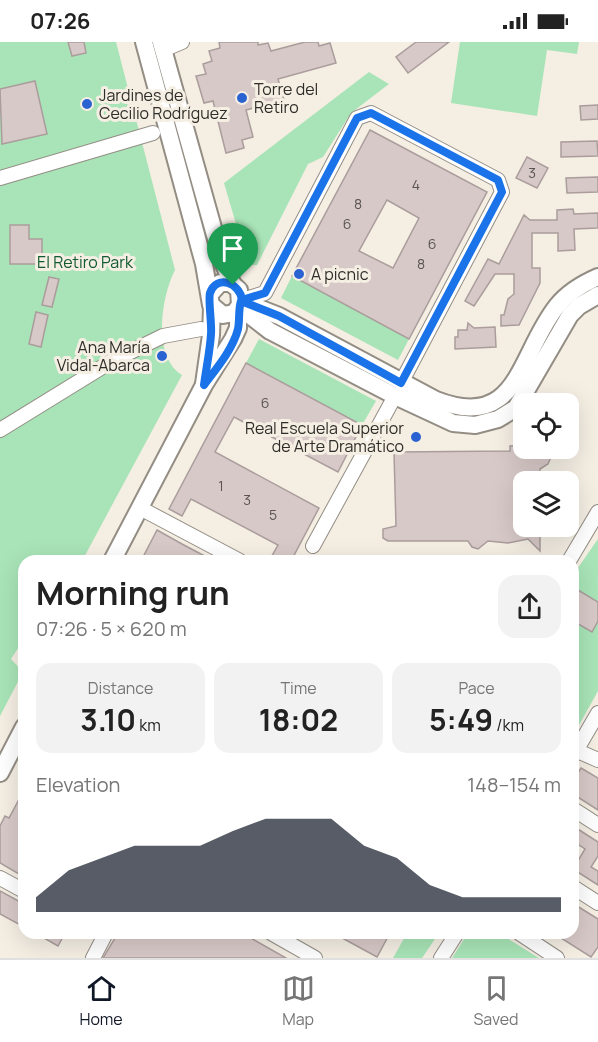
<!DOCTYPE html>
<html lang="en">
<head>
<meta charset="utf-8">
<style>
	body { margin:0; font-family:Manrope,sans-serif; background:#f2f2f2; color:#222; height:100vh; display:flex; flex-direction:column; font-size:22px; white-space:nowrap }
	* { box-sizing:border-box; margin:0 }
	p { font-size:20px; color:#767676 }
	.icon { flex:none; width:33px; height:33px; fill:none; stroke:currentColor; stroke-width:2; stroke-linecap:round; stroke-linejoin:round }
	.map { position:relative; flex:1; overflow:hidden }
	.panel { position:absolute; left:18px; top:513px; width:561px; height:384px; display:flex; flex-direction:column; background:#fff; border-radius:18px; box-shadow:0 6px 24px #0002 }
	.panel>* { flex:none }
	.buttons { position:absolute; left:513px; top:351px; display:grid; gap:12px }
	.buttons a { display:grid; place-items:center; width:66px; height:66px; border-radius:12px; background:#fff; box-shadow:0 6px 24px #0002; font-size:30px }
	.pin { position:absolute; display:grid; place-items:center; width:51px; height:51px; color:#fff; margin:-62px -26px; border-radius:50% 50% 50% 0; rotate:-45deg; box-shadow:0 0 6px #0007 }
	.pin .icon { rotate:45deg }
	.round { display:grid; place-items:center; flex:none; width:63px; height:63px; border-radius:18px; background:#f2f2f2 }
	.headline { display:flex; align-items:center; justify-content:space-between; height:102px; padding:0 18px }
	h1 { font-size:33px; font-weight:700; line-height:45px }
	.figures { display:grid; grid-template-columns:repeat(3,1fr); gap:9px; height:102px; padding:6px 18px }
	.figures div { display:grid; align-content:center; border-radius:15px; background:#f2f2f2; text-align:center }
	.figures b { font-size:30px; font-weight:700 }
	.figures small { font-size:16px; font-weight:400 }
	.figures p { font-size:16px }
	.chart { height:168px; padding:12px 18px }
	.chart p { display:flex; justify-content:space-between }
	.chart svg { width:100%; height:108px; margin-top:6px; fill:#111827; opacity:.7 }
	.status { display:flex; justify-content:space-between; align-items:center; height:42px; padding:0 30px; background:#fff; direction:ltr }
	.status svg { height:16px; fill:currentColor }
	.tabs { display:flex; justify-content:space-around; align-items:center; height:84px; border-top:2px solid #e0e0e0; background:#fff; font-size:16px; color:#767676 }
	.tabs a { display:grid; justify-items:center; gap:3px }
	.tabs .on { color:#111827 }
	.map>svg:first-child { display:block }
	.green { fill:#a8e4b7 }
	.building { fill:#d7c9c8; stroke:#aa9d9c; stroke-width:1.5; fill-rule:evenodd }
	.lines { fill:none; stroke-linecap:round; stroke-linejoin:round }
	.minor-casing { stroke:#938d84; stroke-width:16 }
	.major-casing { stroke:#938d84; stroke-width:20 }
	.minor { stroke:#fff; stroke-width:14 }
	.major { stroke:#fff; stroke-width:16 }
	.route-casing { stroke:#fff; stroke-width:12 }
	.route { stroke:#1a73e8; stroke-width:8 }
	.poi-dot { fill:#2a63d1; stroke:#f4eee3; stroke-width:2 }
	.labels { text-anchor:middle; stroke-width:6; stroke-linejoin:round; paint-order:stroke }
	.number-label { font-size:14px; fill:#595451 }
	.poi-label { font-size:16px; fill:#2f2d29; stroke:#f4eee3; text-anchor:start }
	.park-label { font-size:16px; fill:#115a2f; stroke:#f4eee3 }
</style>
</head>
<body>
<div class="status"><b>07:26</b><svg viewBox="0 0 49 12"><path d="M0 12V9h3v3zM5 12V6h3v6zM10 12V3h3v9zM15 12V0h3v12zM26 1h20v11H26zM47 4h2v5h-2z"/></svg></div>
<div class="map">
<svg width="598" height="916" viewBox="0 0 598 916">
	<rect width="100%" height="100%" fill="#f4eee3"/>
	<g class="green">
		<path d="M0,0H116L175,228C161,255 152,315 182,333L82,519H24V597L11,617L23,630L0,674Z"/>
		<path d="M460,0H579L577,12L547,8L537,74L451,61Z"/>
		<path d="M369,30L389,42L351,71L323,115L308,122L257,223H248L224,141Z"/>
		<path d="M292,234L409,297L398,318L281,256Z"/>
		<path d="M259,297L376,359L362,383L246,321Z"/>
		<path d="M598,497V649L574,692L573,533Z"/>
		<path d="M407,891H439L422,916H393Z"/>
		<path d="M468,891H499L539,916H452Z"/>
	</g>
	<g class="building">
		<path d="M68,0H84L86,11L72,14Z"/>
		<path d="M219,0H258V3L268,1L271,9L305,0H318L319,4L330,1L336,21L278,37L284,58L246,68L253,95L242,98L244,106L226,111L213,59L204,61L196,34L206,32L203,22L212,19L209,9L220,6Z"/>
		<path d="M416,0H449L408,31L396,15Z"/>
		<path d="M35,39L47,92L2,102L0,47Z"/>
		<path d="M598,63V77L581,78L580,64Z"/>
		<path d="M370,88L487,150L409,297L292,234ZM387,158L419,176L393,226L359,209Z"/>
		<path d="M597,99L598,114L561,115V100Z"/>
		<path d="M527,115L548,126L537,146L516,136Z"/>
		<path d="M598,135V150L567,151L566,136Z"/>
		<path d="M573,167L574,172L598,171V186L574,187L575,208L558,209V191H532V226H540V241L519,283L501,284V273H504L508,257L514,252V232H495L474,264L465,259L488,217L499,222L524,173L530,178H557V168Z"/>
		<path d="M10,183H29V197H42V222H10Z"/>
		<path d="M49,235L59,237L52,265L42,263Z"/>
		<path d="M36,270L48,273L41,305L29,302Z"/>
		<path d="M468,281L474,286L495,285L496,305L455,307V295H458V288H467Z"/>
		<path d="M246,321L362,383L338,430L234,375L215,410L319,466L291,519H269L278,503L191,457L182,474L169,467Z"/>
		<path d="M524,403V406H548L551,415L548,422L540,427V440H524V484H540V509L528,497L508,501L488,499L478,507L472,505L468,499H388L383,496V487L396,484L394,410L510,409V404Z"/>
		<path d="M157,488L182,502L214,519H176L168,515L166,519H141Z"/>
		<path d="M573,545L598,560V579L592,590L573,579Z"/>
		<path d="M581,726L598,736V768L573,752V739Z"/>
		<path d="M24,748V835L0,821V784L5,774L9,776Z"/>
		<path d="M573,784L598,800V814L591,825L598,829V843L573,827L585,807L573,799Z"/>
		<path d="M0,849L24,862V885L0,872Z"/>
		<path d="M577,864L598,877V905L591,915L553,891H573V870Z"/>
		<path d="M35,891H65L58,904Z"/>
		<path d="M118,891H242L286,916H103Z"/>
		<path d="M333,891H390L377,915Z"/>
	</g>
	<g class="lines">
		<defs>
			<g id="minor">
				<path d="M163,8L182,0"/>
				<path d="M0,136L153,91"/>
				<path d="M242,258L265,251L357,76L371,71L498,138L502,150L401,341"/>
				<path d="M0,388L112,319L163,294L201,287"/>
				<path d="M140,466L240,519"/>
				<path d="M313,504L395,354"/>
				<path d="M569,519L598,470"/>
				<path d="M573,707L598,718"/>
				<path d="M573,714L598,671"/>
				<path d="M573,767L598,783"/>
				<path d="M0,836L24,849"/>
				<path d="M573,845L598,861"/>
				<path d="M271,891L315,916"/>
				<path d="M519,891L557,916"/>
				<path d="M93,916L106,891"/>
				<path d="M441,916L457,891"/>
			</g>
			<g id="major">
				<path d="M144,0L204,222L211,263L223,273L234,271L240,263L239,248L231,241H220L210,252"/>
				<path d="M161,0L222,218L233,243"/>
				<path d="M241,259L279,274L436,358C519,390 518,313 557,264C568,250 582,242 598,235"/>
				<path d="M239,265L270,289L395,354L453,381L475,383L498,377L516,366L570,273L579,264L598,253"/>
				<path d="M204,342L211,293L212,265"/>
				<path d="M112,519L204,343L233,297L238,286V267"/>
				<path d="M0,731L24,685"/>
			</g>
		</defs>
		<use href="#minor" class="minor-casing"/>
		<use href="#major" class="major-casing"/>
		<use href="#minor" class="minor"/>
		<use href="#major" class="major"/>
	</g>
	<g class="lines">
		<defs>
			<path id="route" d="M371,71L498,138L502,150L401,341L279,274L241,259C238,269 240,277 238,287C233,307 216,327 204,343C206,327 210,309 211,292C212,283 208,257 210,251C217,232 240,241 242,258L265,251L357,76Z"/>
		</defs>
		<use href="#route" class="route-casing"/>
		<use href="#route" class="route"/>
	</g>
	<g class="poi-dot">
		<circle cx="242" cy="56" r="6"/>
		<circle cx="87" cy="62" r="6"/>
		<circle cx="299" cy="232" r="6"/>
		<circle cx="162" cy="314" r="6"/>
		<circle cx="416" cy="395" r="6"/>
	</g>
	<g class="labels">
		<g class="number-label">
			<text x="532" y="136">3</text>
			<text x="416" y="148">4</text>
			<text x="358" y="167">8</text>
			<text x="347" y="187">6</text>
			<text x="432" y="207">6</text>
			<text x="421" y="227">8</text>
			<text x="265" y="366">6</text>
			<text x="221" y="449">1</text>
			<text x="247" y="463">3</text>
			<text x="273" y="478">5</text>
		</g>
		<g class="poi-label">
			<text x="254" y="53">Torre del<tspan x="254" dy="18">Retiro</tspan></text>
			<text x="99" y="59">Jardines de<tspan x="99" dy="18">Cecilio Rodríguez</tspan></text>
			<text x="311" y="238">A picnic</text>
			<text x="150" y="311" text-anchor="end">Ana María<tspan x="150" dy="18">Vidal-Abarca</tspan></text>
			<text x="404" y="392" text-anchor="end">Real Escuela Superior<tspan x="404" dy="18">de Arte Dramático</tspan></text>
		</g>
		<g class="park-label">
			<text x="85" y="226">El Retiro Park</text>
		</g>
	</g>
</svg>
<div class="buttons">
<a><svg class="icon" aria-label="locate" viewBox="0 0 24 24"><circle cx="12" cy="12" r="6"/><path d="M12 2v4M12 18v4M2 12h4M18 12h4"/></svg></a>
<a><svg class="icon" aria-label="layers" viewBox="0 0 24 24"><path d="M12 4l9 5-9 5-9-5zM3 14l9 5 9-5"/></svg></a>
</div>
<div class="pin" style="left:233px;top:243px;background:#1e9e55"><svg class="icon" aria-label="arrive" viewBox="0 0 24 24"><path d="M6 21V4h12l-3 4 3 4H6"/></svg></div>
<section class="panel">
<div class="headline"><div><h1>Morning run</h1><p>07:26 · 5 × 620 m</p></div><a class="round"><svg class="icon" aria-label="share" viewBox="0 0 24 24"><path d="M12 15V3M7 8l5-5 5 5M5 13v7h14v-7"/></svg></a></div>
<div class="figures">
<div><p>Distance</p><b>3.10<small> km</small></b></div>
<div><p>Time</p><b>18:02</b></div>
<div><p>Pace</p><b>5:49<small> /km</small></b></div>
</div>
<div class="chart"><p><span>Elevation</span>148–154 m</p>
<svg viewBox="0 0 160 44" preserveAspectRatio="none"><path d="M0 44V38L10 27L20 22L30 17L40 17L50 17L60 11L70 6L80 6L90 6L100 17L110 22L120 33L130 38L140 38L150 38L160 38V44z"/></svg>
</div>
</section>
</div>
<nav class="tabs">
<a class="on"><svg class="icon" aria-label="home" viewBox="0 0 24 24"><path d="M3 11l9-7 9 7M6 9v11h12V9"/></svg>Home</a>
<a><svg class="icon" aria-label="map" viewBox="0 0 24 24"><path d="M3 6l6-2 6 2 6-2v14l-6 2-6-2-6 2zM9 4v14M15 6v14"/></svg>Map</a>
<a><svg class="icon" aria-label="saved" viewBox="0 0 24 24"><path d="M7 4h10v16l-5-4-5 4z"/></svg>Saved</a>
</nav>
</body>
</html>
